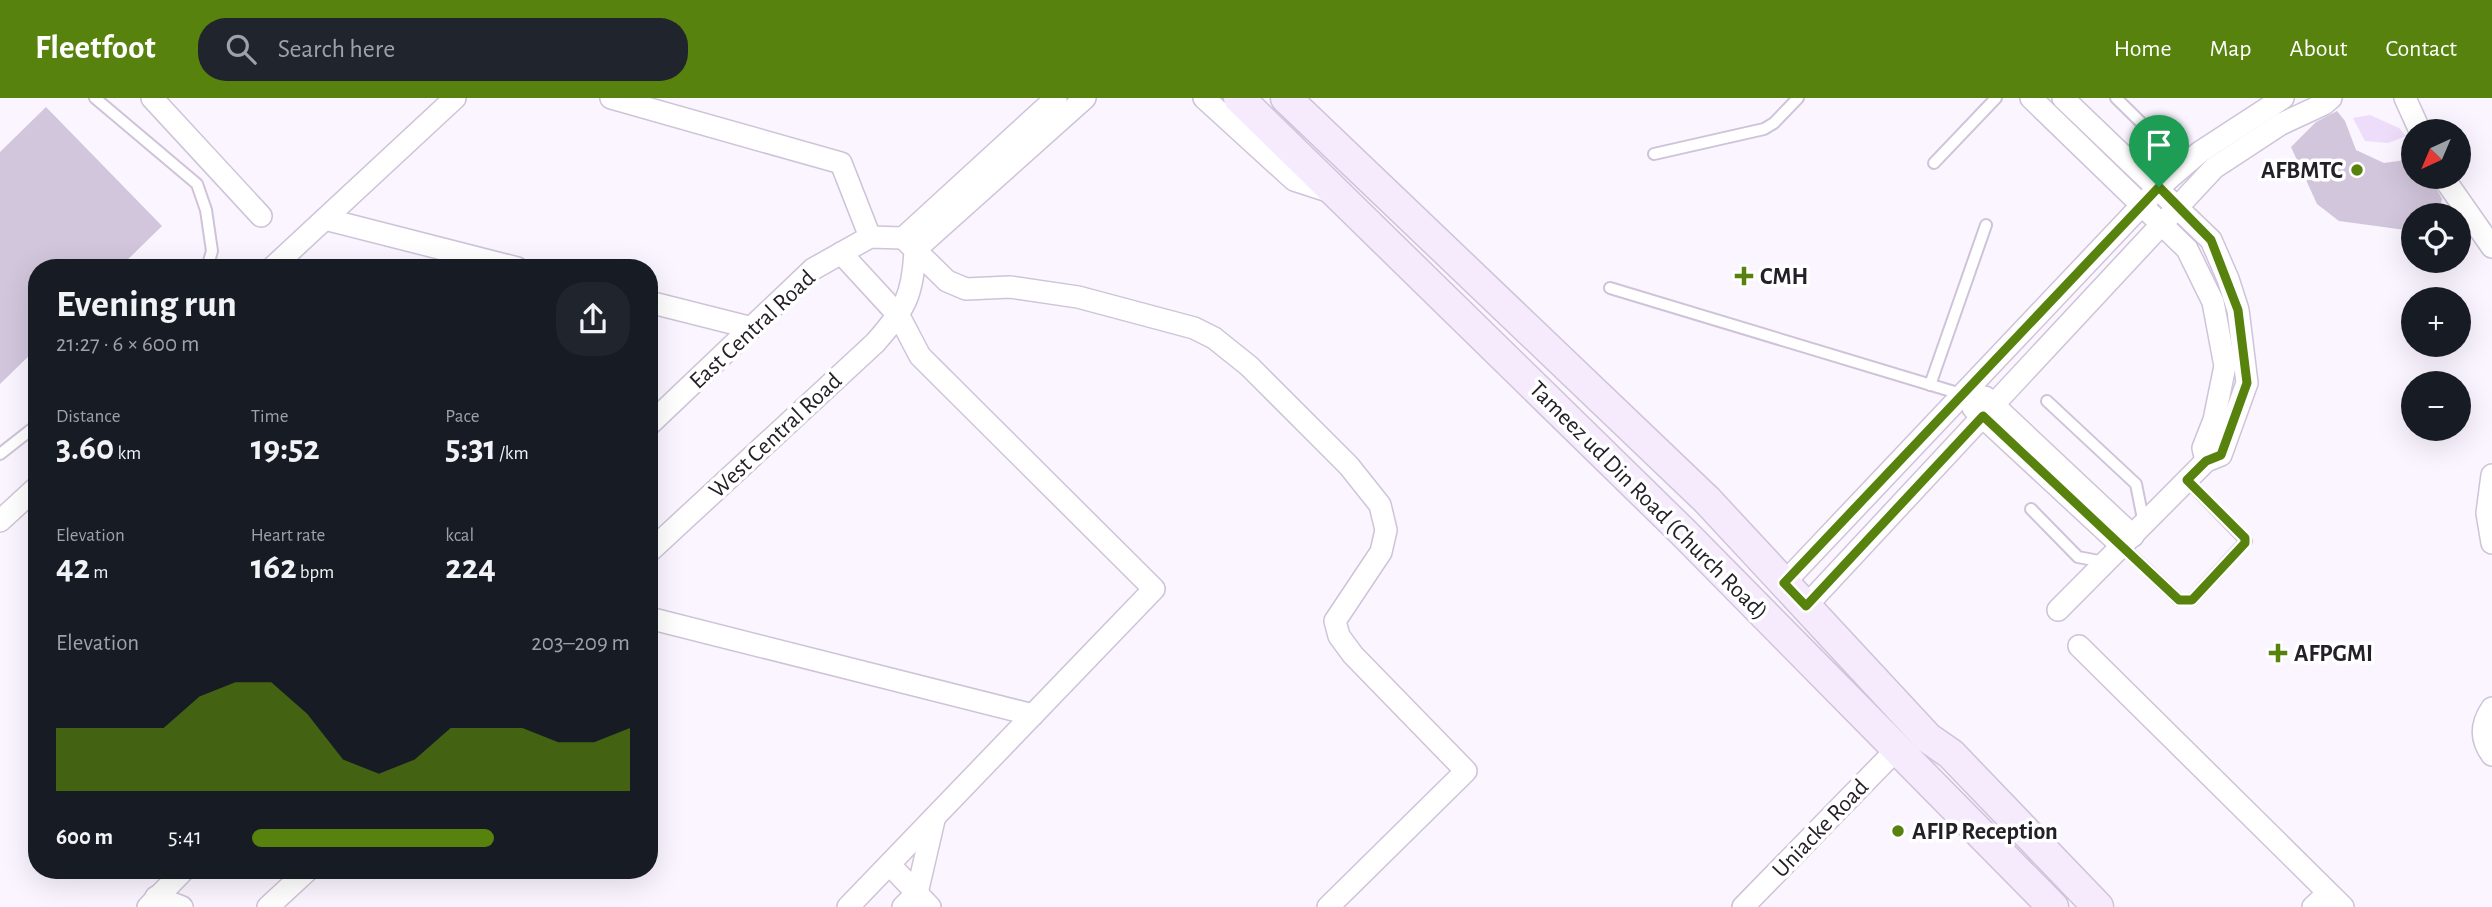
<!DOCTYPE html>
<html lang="en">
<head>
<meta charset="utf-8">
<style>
	body { margin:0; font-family:"Alegreya Sans",sans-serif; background:#20242c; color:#f1f3f6; height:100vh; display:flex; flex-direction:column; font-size:26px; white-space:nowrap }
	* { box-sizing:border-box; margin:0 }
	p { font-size:23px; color:#9ea1a6 }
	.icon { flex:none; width:38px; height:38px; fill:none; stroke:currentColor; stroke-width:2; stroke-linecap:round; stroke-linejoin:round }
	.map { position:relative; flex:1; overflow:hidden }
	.details { position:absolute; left:28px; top:161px; width:630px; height:620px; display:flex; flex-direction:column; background:#171b24; border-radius:28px; box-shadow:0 7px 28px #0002 }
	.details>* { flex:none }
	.needle { width:46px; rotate:224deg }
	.fabs { position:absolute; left:2401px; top:21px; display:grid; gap:14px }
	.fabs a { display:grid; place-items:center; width:70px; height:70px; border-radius:50%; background:#171b24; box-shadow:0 7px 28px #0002; font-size:35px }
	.pin { position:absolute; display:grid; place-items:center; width:60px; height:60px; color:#fff; margin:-72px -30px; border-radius:50% 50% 50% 0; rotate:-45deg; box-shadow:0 0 7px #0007 }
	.pin .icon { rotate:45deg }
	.round { display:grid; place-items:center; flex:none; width:74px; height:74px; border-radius:28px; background:#20242c }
	.overview { display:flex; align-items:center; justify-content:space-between; height:119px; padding:0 28px }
	h1 { font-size:38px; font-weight:600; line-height:52px }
	.figures { display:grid; grid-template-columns:repeat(3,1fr); gap:10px; height:119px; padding:7px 28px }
	.figures div { display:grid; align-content:center }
	.figures b { font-size:35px; font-weight:600 }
	.figures small { font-size:19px; font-weight:400 }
	.figures p { font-size:19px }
	.chart { height:196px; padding:14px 28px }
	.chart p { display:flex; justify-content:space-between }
	.chart svg { width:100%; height:126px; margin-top:7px; fill:#56820d; opacity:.7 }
	ul { padding:0 28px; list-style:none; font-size:23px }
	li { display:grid; grid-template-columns:112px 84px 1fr; align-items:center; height:52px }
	li i { height:18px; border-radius:9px; background:#56820d }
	header { display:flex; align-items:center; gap:42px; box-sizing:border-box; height:98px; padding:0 35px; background:#56820d; color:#fff }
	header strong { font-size:33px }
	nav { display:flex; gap:38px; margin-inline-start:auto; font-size:24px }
	.search { width:490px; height:63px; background:#20242c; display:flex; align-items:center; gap:18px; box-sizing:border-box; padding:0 24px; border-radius:28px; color:#9ea1a6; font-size:26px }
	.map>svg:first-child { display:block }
	.green { fill:#edddfa }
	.building { fill:#d2c6dc }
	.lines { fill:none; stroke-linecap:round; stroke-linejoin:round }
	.service-casing { stroke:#cfc3d9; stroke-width:14 }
	.minor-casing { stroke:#cfc3d9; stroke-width:24 }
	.secondary-casing { stroke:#cfc3d9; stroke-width:33 }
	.service { stroke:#fff; stroke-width:10 }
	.minor { stroke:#fff; stroke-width:21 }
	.secondary { stroke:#f5ebfd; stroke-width:30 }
	.route-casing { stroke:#fff; stroke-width:14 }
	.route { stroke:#56820d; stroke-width:9 }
	.poi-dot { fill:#56820d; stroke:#fff; stroke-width:2.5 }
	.labels { text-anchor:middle; stroke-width:7; stroke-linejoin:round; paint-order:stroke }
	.poi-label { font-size:24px; font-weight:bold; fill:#242028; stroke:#fff; text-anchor:start }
	.street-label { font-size:24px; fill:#242028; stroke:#fff }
</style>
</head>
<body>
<header>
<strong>Fleetfoot</strong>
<div class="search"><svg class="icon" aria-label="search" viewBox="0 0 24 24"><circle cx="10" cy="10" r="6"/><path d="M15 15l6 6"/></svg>Search here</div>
<nav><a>Home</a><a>Map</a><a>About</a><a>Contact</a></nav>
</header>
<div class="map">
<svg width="2492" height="809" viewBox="0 0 2492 809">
	<rect width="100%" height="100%" fill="#faf5fe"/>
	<path class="green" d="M2370,17L2399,30L2406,38L2388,45L2365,43L2353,20Z"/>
	<g class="building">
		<path d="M46,9L162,128L119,170H37V250L0,286V54Z"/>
		<path d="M2337,13L2345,23L2356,52L2384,65L2413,61V79H2430L2442,101L2438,117H2413V133L2339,123L2317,106L2291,49L2316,24Z"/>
	</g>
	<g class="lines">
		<defs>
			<g id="service">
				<path d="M95,0L197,86L206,112L212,153L207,170"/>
				<path d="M2116,0L2165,48L2182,68"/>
				<path d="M1654,56L1764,31L1774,25L1798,0"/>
				<path d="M1934,65L1996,0"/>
				<path d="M1610,190L1961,296"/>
				<path d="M1930,287L1986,127"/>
				<path d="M2047,303L2136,386L2144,426"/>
				<path d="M0,356L37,327"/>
				<path d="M2031,411L2078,459L2104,464"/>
				<path d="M2123,449L2179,502H2192L2246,443L2187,382"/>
			</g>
			<g id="minor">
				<path d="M152,0L261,118"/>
				<path d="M611,0L841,65L870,139"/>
				<path d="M1204,0L1294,82L1331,94"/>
				<path d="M2031,0L2187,151L2213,204L2225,268L2214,322L2203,350L2206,363"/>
				<path d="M2405,0L2420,33"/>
				<path d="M2443,79L2492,149"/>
				<path d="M325,121L517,170"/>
				<path d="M903,140L947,183L966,191L1010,189L1078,199L1194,230L1214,240L1249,268L1349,368L1380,407L1386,432L1381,454L1335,523L1339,538L1353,557L1466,673L1328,809"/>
				<path d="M903,140L1056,0"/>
				<path d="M915,152L1085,0"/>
				<path d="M841,155L899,218L920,258L1154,491L848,809"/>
				<path d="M272,170L455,0"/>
				<path d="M649,204L752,230"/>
				<path d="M1985,299L2133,438"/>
				<path d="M1973,310L2123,449"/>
				<path d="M649,327L813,171L870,139L903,140"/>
				<path d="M2492,377L2487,415L2492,445"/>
				<path d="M0,423L37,389"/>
				<path d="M649,454L875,245C905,211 913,198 915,152"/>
				<path d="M1784,485L2159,89L2200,54L2283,0"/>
				<path d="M1806,508L2214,70L2281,26L2324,6L2331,0"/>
				<path d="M2058,512L2206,363L2221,357L2247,285L2238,212L2228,181L2211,142L2063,0"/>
				<path d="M649,520L1033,617"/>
				<path d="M2079,548L2343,809"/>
				<path d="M2492,610C2481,626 2480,641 2492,657"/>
				<path d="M890,767L930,809"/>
				<path d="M156,799L182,809"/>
				<path d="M148,809L184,772"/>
				<path d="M268,809L308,772"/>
				<path d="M903,809L917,795L934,722"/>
				<path d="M1743,809L1897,651"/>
				<path d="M2313,809L2328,795"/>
			</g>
			<g id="secondary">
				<path d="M1239,0L1683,434L2053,809"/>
				<path d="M1286,0L1707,402L1928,640L1951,656L2098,809"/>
			</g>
		</defs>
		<use href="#service" class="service-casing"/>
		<use href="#minor" class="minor-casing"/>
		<use href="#secondary" class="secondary-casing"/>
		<use href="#service" class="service"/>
		<use href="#minor" class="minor"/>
		<use href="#secondary" class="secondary"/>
	</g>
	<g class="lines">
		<defs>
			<path id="route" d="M2159,89L2211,142L2238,212L2247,285L2221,357L2206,363L2187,382L2245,440V445L2192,502H2179L1983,318L1806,508L1784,485Z"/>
		</defs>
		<use href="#route" class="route-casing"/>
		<use href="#route" class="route"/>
	</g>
	<g class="poi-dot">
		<circle cx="2357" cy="72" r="7"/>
		<path d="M1740.5 167.5h7v7h7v7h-7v7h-7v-7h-7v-7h7z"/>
		<path d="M2274.5 544.5h7v7h7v7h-7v7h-7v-7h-7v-7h7z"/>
		<circle cx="1898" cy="733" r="7"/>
	</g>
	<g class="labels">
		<g class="poi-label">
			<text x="2343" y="80" text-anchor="end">AFBMTC</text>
			<text x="1760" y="186">CMH</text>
			<text x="2294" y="563">AFPGMI</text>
			<text x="1912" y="741">AFIP Reception</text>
		</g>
		<g class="street-label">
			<text transform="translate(752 231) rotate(-43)" y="8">East Central Road</text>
			<text transform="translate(775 337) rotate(-43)" y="8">West Central Road</text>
			<text transform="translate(1649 402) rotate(45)" y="8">Tameez ud Din Road (Church Road)</text>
			<text transform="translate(1820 730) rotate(-46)" y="8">Uniacke Road</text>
		</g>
	</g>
</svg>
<div class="fabs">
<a><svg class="needle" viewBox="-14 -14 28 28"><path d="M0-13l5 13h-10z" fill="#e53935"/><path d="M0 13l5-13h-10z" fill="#9ea1a6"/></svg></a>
<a><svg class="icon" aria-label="locate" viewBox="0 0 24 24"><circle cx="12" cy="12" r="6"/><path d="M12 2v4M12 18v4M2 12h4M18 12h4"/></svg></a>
<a>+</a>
<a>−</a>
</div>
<div class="pin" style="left:2159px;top:89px;background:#1e9e55"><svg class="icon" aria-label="arrive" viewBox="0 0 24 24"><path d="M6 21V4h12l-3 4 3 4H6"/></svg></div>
<section class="details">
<div class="overview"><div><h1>Evening run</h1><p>21:27 · 6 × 600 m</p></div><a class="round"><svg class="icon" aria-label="share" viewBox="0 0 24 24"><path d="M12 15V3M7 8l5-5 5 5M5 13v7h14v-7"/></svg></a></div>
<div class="figures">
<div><p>Distance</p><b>3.60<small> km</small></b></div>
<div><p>Time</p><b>19:52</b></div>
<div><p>Pace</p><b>5:31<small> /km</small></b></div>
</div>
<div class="figures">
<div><p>Elevation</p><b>42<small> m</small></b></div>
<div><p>Heart rate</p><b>162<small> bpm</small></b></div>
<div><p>kcal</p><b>224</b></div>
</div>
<div class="chart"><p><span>Elevation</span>203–209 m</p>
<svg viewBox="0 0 160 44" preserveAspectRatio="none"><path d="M0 44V22L10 22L20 22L30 22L40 11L50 6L60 6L70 17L80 33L90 38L100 33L110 22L120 22L130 22L140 27L150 27L160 22V44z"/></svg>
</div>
<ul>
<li><b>600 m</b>5:41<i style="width:64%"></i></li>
</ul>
</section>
</div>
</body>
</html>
